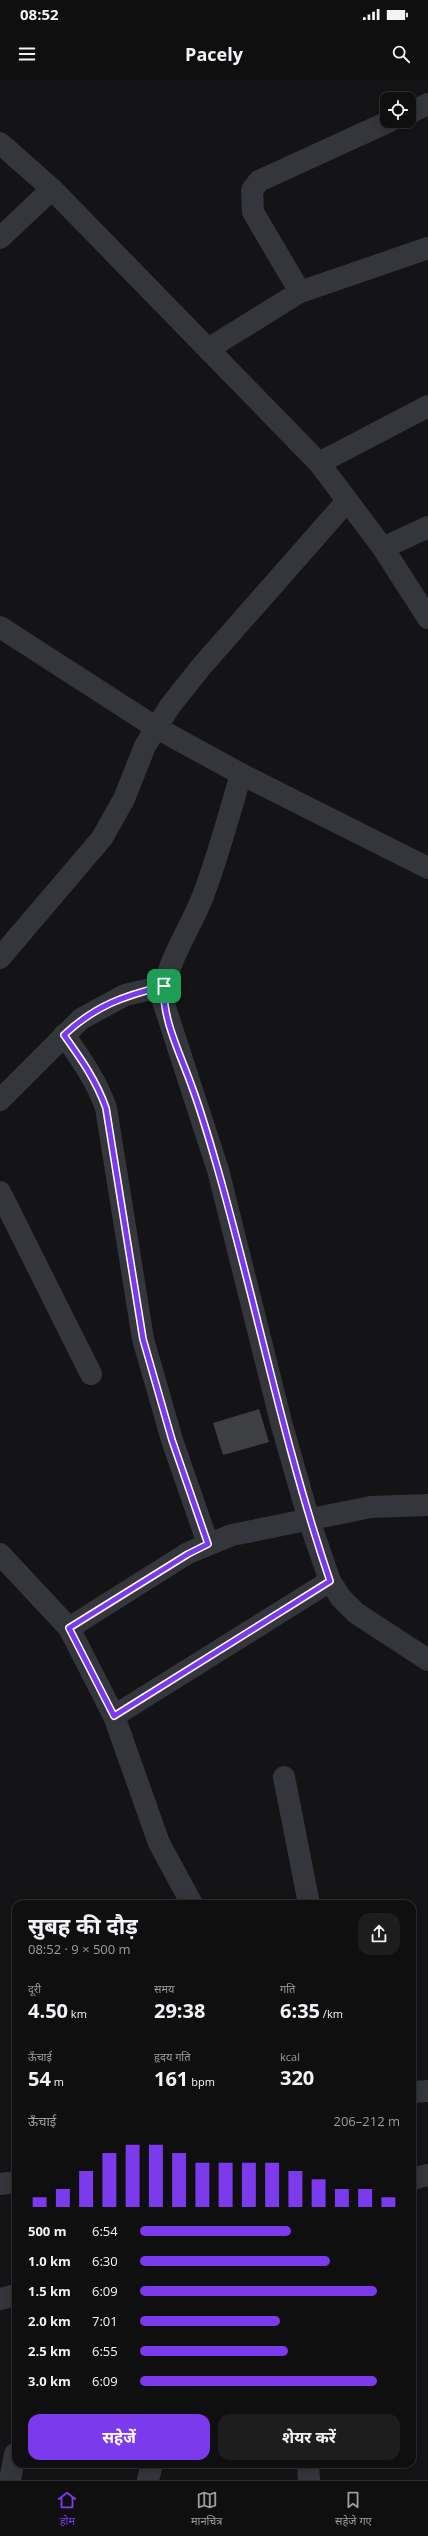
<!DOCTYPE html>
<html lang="hi">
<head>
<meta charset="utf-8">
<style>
	body { margin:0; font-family:"Open Sans","Noto Sans Devanagari",sans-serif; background:#1d1d1e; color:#f1f3f6; height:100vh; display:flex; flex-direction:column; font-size:15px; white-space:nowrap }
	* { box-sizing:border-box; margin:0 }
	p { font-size:13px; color:#9b9c9f }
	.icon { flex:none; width:22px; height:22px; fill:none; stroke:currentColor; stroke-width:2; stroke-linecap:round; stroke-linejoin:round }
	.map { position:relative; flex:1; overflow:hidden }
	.details { position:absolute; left:12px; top:1820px; width:404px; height:568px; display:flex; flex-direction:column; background:#0f0f10; border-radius:12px; box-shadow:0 2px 10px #0003,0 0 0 1px #2f2f30 }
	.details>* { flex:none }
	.buttons { position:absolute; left:380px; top:12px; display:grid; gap:8px }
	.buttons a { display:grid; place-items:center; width:36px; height:36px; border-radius:8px; background:#0f0f10; box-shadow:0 2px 10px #0003,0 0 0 1px #2f2f30; font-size:20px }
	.pin { position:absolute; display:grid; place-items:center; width:34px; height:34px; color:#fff; margin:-17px; border-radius:8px; box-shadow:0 2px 6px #0006 }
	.round { display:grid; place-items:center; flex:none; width:42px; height:42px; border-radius:12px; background:#1d1d1e }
	.overview { display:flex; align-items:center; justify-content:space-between; height:68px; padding:0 16px }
	h1 { font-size:22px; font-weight:700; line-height:30px }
	.metrics { display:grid; grid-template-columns:repeat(3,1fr); gap:6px; height:68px; padding:4px 16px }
	.metrics div { display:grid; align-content:center }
	.metrics b { font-size:20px; font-weight:700 }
	.metrics small { font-size:11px; font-weight:400 }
	.metrics p { font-size:11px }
	.chart { height:112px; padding:8px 16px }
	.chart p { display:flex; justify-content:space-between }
	.chart svg { width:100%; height:72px; margin-top:4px; stroke:#7c3aed; stroke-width:6 }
	.action { display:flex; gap:8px; margin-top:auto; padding:8px 16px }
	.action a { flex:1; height:46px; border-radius:12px; background:#7c3aed; color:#fff; font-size:16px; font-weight:700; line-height:46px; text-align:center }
	.action a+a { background:#1d1d1e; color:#f1f3f6 }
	ul { padding:0 16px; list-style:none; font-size:13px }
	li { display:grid; grid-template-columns:64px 48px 1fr; align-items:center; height:30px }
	li i { height:10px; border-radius:5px; background:#7c3aed }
	.status { display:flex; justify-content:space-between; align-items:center; height:28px; padding:0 20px; background:#0f0f10; direction:ltr }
	.status svg { height:11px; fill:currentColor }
	header { display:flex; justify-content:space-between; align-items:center; height:52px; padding:0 16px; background:#0f0f10; font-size:18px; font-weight:700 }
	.menu { display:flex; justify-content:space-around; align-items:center; height:56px; border-top:1px solid #2f2f30; background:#0f0f10; font-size:11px; color:#9b9c9f }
	.menu a { display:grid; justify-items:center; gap:2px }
	.menu .selected { color:#7c3aed }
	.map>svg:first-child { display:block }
	.building { fill:#3e3f43 }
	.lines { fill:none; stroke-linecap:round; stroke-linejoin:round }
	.minor { stroke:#34363b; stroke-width:22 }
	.route-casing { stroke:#fff; stroke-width:8 }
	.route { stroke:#7c3aed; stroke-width:5 }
</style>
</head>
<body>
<div class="status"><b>08:52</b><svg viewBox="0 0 49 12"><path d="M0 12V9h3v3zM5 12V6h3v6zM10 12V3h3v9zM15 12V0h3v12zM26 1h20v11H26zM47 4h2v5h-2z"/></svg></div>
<header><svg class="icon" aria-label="menu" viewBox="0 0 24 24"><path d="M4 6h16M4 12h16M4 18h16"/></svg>Pacely<svg class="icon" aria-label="search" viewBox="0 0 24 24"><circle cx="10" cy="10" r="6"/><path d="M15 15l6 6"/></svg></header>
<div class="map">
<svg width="428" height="2400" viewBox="0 0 428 2400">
	<rect width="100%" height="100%" fill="#141416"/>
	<path class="building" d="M259,1329L269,1362L223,1375L213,1343Z"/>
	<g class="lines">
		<g class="minor">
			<path d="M409,33L428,24"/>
			<path d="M0,63L52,109L319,383L383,468L428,538"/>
			<path d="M0,158L52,109"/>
			<path d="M300,212L253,132L252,110L259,101L390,41"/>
			<path d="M208,269L300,212L428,168"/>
			<path d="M319,383L428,326"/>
			<path d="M383,468L428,447"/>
			<path d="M0,547L155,647L241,694L428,788"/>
			<path d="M241,694C229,735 218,777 203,816C189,852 165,882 163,921L218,1090L281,1342L309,1440L330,1501L341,1518L356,1533L428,1580"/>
			<path d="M0,878L102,758L124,719L145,666L170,626L201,587L347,421"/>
			<path d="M64,955C81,979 96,1000 106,1028L143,1259L172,1360L208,1464"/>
			<path d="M0,1020L81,939L125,915L164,906"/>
			<path d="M0,1112L91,1294"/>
			<path d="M0,1474L69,1548L114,1636L159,1763L192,1824"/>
			<path d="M69,1548L188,1473L232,1455L371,1427L428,1425"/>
			<path d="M114,1636L330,1501"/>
			<path d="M284,1697L309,1824"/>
			<path d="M412,2012L428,2011"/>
			<path d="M412,2099L428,2095"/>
			<path d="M0,2104L16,2102"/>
			<path d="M0,2219L16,2215"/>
			<path d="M308,2384L309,2400"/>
			<path d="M10,2400L15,2374"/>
			<path d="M148,2400L152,2384"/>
		</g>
	</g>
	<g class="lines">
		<defs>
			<path id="route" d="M164,906C162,940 181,975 192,1007C202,1034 210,1062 218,1090C257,1227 284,1366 330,1501L114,1636L69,1548L188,1474L208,1464L172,1360L143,1259L106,1028C96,1000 81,979 64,955C95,926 123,916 164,906Z"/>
		</defs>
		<use href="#route" class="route-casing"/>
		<use href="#route" class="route"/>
	</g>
</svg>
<div class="buttons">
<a><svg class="icon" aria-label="locate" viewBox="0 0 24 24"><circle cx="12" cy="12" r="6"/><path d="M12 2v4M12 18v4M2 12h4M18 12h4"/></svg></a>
</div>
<div class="pin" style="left:164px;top:906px;background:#1e9e55"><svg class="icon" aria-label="arrive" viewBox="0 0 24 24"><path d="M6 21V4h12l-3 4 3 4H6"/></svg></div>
<section class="details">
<div class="overview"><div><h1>सुबह की दौड़</h1><p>08:52 · 9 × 500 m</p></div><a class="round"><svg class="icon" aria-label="share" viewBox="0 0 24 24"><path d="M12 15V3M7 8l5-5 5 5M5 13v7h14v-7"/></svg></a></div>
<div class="metrics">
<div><p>दूरी</p><b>4.50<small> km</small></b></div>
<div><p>समय</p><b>29:38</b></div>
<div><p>गति</p><b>6:35<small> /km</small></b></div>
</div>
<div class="metrics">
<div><p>ऊँचाई</p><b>54<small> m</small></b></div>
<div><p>हृदय गति</p><b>161<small> bpm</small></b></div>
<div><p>kcal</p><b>320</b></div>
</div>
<div class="chart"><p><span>ऊँचाई</span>206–212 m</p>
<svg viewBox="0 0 160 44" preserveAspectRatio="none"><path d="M5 44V38M15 44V33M25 44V22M35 44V11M45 44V6M55 44V6M65 44V11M75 44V17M85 44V17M95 44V17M105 44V17M115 44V22M125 44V27M135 44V33M145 44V33M155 44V38"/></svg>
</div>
<ul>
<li><b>500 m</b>6:54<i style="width:58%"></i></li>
<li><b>1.0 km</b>6:30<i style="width:73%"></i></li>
<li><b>1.5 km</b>6:09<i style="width:91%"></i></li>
<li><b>2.0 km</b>7:01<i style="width:54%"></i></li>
<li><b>2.5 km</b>6:55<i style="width:57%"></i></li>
<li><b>3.0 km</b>6:09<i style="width:91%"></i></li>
</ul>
<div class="action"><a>सहेजें</a><a>शेयर करें</a></div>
</section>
</div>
<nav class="menu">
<a class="selected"><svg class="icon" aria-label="home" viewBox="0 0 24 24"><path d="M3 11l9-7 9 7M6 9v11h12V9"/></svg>होम</a>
<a><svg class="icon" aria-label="map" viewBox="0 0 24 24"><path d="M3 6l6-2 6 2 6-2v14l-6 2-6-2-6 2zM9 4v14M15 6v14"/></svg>मानचित्र</a>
<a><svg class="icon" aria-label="saved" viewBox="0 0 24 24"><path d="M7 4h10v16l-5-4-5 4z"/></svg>सहेजे गए</a>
</nav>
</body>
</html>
